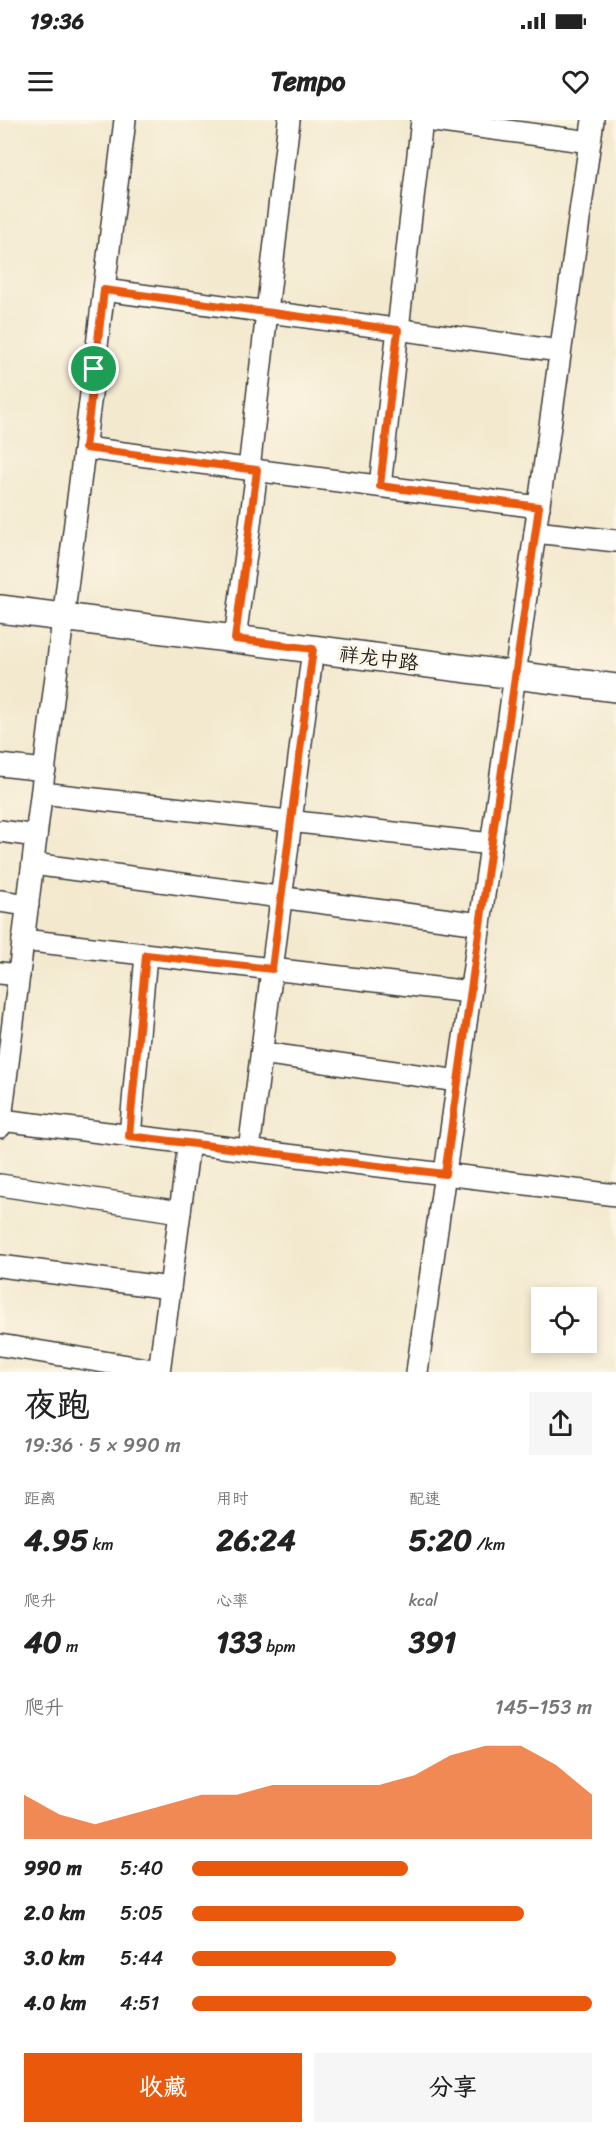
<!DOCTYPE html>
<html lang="zh">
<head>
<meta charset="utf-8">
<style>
	body { margin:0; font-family:Sriracha,"LXGW WenKai TC",sans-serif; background:#f6f6f6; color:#222; height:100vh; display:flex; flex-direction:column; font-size:22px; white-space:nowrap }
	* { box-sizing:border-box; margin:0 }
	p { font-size:20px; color:#767676 }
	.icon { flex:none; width:33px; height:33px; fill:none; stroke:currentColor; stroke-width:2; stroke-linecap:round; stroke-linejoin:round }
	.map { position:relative; height:1252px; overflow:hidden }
	.details { display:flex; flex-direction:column; background:#fff; flex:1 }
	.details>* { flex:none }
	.fabs { position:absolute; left:531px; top:1167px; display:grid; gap:12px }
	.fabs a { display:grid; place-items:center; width:66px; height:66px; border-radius:0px; background:#fff; box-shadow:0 3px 9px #0003; font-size:30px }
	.pin { position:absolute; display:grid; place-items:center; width:51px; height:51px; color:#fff; margin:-26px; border:3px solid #fff; border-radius:50%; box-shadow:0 2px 6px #0007 }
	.round { display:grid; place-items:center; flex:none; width:63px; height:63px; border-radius:0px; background:#f6f6f6 }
	.head { display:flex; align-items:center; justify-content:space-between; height:102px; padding:0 24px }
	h1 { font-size:33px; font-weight:800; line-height:45px }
	.stats { display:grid; grid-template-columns:repeat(3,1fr); gap:9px; height:102px; padding:6px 24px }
	.stats div { display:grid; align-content:center }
	.stats b { font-size:30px; font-weight:800 }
	.stats small { font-size:16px; font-weight:400 }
	.stats p { font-size:16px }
	.chart { height:168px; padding:12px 24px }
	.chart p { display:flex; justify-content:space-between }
	.chart svg { width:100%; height:108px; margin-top:6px; fill:#ea580c; opacity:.7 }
	.cta { display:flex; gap:12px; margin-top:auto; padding:12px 24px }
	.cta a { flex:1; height:69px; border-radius:0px; background:#ea580c; color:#fff; font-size:24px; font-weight:800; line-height:69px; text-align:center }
	.cta a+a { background:#f6f6f6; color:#222 }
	ul { padding:0 24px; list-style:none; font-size:20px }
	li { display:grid; grid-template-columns:96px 72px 1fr; align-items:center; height:45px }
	li i { height:15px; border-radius:8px; background:#ea580c }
	.status { display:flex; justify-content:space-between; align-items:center; height:42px; padding:0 30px; background:#fff; direction:ltr }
	.status svg { height:16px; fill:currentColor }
	header { display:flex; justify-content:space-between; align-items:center; height:78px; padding:0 24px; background:#fff; font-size:27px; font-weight:800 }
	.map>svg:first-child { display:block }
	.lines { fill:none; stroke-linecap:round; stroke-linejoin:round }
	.minor-casing { stroke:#3c3b37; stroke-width:24 }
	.tertiary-casing { stroke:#3c3b37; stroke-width:30 }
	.minor { stroke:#fff; stroke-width:21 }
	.tertiary { stroke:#fff; stroke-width:27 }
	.route-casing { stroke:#fff; stroke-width:12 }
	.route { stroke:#ea580c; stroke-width:8 }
	.labels { text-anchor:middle; stroke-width:6; stroke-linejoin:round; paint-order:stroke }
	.street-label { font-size:20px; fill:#1c1c1c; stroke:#fcf5e5 }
</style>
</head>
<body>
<div class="status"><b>19:36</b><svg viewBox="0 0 49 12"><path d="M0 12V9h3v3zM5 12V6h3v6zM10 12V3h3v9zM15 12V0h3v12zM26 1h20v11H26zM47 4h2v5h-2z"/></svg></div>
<header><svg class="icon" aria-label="menu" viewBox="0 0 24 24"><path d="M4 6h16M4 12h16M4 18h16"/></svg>Tempo<svg class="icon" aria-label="heart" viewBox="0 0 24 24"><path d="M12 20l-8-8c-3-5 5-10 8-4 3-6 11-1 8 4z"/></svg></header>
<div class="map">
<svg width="616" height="1252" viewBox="0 0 616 1252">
	<rect width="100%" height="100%" fill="#fcf5e5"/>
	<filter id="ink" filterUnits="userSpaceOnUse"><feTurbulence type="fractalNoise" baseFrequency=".0167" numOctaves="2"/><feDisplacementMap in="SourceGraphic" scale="12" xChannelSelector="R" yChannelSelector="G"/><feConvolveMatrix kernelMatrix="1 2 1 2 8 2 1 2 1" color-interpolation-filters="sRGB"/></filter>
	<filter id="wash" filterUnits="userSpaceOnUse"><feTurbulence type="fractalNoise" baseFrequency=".008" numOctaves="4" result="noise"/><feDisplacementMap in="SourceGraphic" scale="24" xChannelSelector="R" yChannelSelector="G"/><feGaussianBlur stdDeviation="1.35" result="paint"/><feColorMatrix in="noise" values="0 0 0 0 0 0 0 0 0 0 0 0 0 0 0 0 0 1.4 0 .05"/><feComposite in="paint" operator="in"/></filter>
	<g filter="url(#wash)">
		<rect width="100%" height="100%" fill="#f3e9cf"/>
	</g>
	<g filter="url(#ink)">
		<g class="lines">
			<defs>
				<g id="minor">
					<path d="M427,0L590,22"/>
					<path d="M104,170L560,231"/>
					<path d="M85,328L539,387"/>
					<path d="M249,349L289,0"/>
					<path d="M380,366L422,0"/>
					<path d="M535,412L616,421"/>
					<path d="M235,519L257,350"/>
					<path d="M0,645L45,650"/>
					<path d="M42,673L491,724"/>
					<path d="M0,711L36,716"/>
					<path d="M33,744L480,804"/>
					<path d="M0,781L28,785"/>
					<path d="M23,820L470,872"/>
					<path d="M0,853L19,855"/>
					<path d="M262,933L458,961"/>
					<path d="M1,1000L616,1075"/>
					<path d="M0,1007L125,0"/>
					<path d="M130,1016L146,835"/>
					<path d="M249,1030L313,529"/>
					<path d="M0,1065L180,1092"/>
					<path d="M0,1146L170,1168"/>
					<path d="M0,1225L159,1251"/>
					<path d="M159,1252L189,1023"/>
					<path d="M417,1252L593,0"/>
				</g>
				<path id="tertiary" d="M0,489L616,568"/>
			</defs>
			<use href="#minor" class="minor-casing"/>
			<use href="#tertiary" class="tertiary-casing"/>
			<use href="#minor" class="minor"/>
			<use href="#tertiary" class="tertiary"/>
		</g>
	</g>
	<g class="lines" filter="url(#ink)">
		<defs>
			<path id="route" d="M104,170L398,210L380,366L539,387L445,1054L129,1016L146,835L272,849L313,529L235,519L257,350L85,328Z"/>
		</defs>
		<use href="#route" class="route-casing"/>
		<use href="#route" class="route"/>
	</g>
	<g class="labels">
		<g class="street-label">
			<text transform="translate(379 538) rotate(7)" y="7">祥龙中路</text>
		</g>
	</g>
</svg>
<div class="fabs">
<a><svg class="icon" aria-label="locate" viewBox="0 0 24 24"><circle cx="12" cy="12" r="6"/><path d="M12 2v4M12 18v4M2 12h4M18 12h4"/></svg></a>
</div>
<div class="pin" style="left:94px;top:249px;background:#1e9e55"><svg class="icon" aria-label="arrive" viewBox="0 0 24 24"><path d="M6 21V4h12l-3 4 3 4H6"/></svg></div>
</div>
<section class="details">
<div class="head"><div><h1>夜跑</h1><p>19:36 · 5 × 990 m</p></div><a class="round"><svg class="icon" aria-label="share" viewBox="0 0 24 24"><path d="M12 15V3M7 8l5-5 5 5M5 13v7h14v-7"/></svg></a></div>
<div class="stats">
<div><p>距离</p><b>4.95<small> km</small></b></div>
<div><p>用时</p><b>26:24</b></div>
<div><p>配速</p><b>5:20<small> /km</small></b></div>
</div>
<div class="stats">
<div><p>爬升</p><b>40<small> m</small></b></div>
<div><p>心率</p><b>133<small> bpm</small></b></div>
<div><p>kcal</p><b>391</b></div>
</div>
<div class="chart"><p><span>爬升</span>145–153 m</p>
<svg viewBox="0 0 160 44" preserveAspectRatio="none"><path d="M0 44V26L10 34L20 38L30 34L40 30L50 26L60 26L70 22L80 22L90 22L100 22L110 18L120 10L130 6L140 6L150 14L160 26V44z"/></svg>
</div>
<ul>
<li><b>990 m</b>5:40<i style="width:54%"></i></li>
<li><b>2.0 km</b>5:05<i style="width:83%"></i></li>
<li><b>3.0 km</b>5:44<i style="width:51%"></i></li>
<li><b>4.0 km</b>4:51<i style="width:100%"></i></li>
</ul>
<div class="cta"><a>收藏</a><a>分享</a></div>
</section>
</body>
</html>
